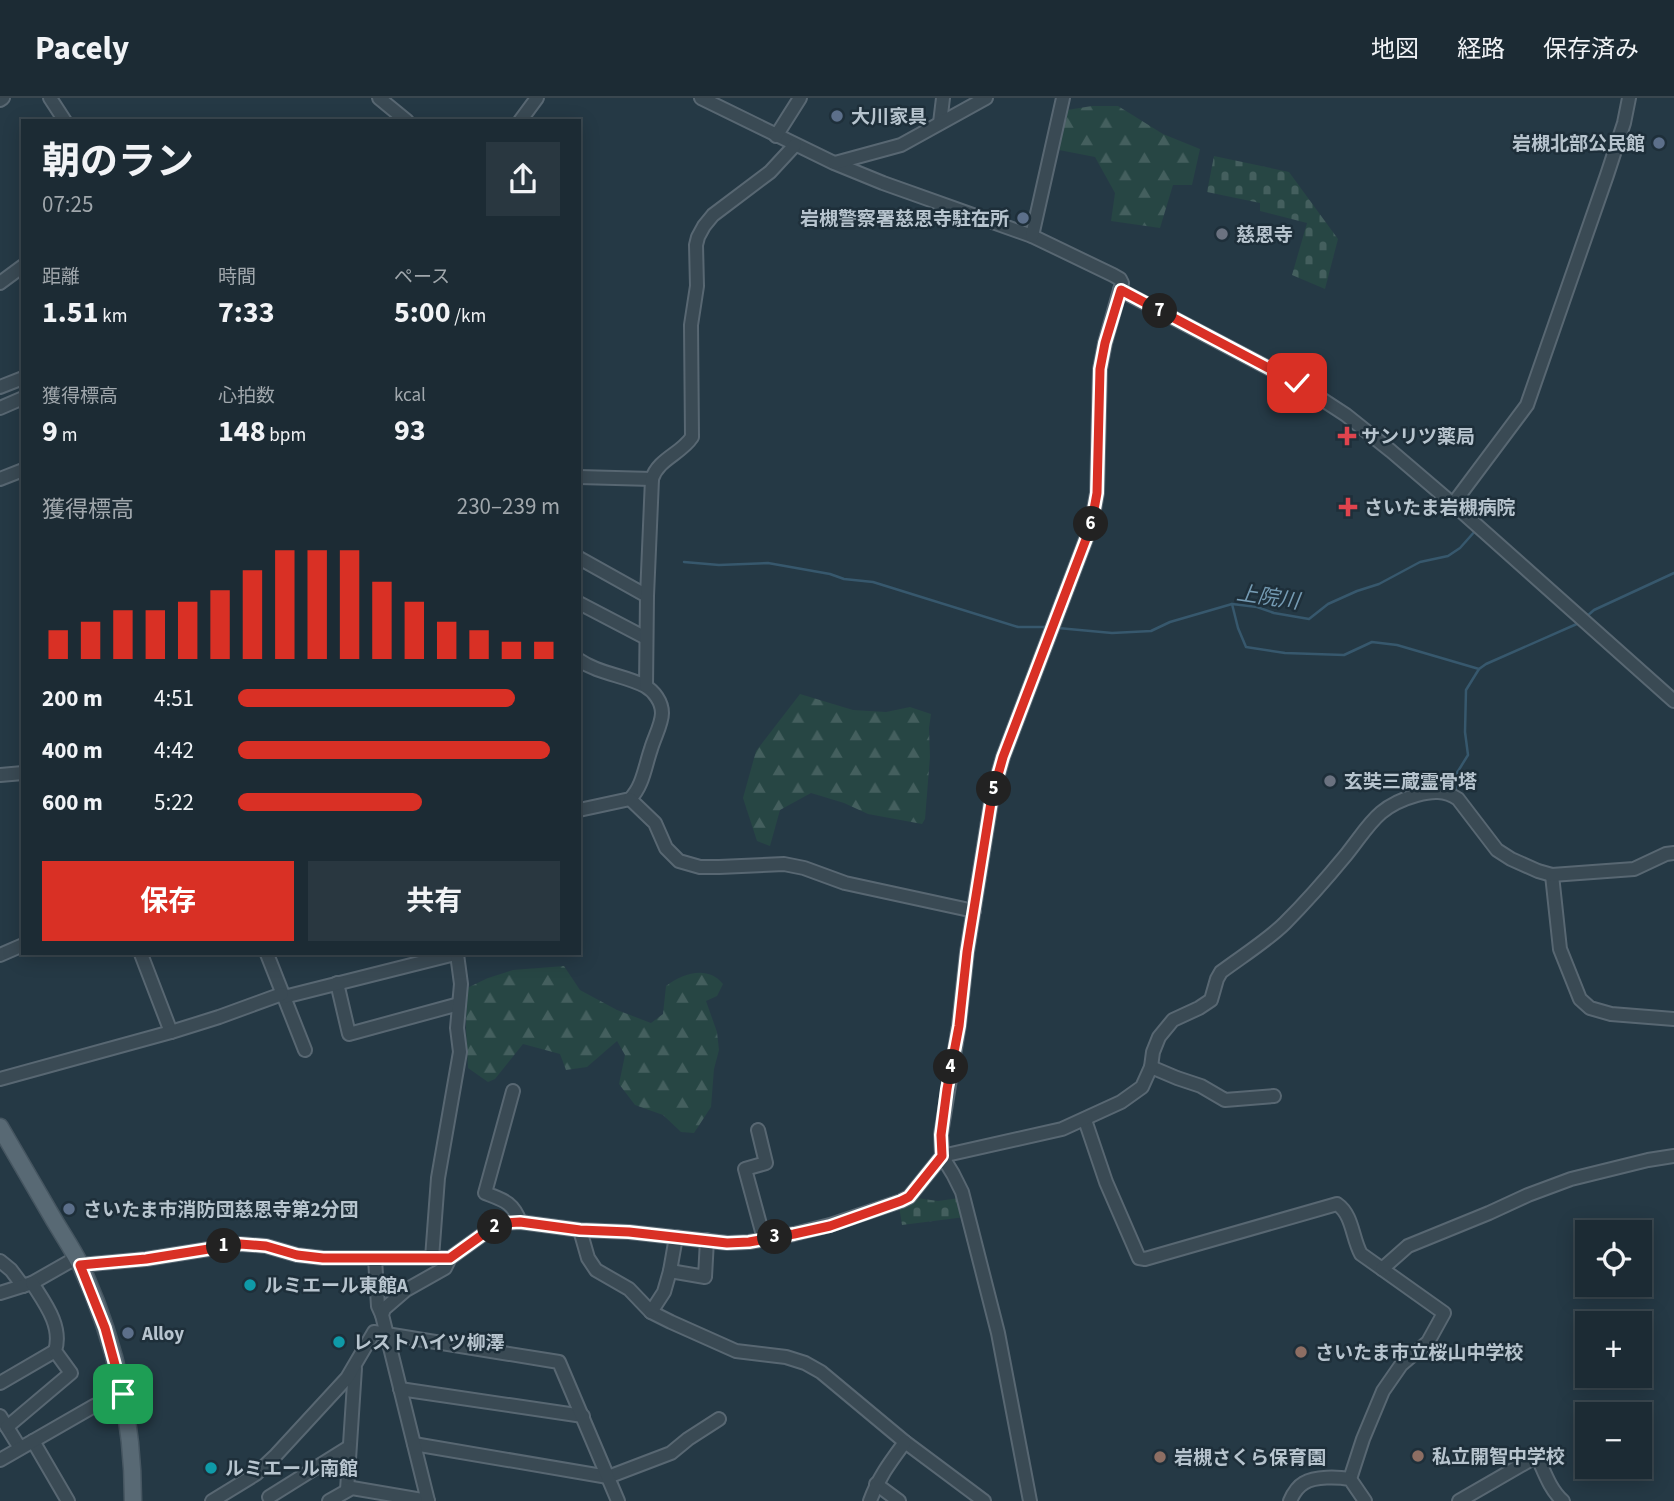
<!DOCTYPE html>
<html lang="ja">
<head>
<meta charset="utf-8">
<style>
	body { margin:0; font-family:"Source Sans 3","Noto Sans JP",sans-serif; background:#293740; color:#f1f3f6; height:100vh; display:flex; flex-direction:column; font-size:26px; white-space:nowrap }
	* { box-sizing:border-box; margin:0 }
	p { font-size:23px; color:#a0a7ac }
	.icon { flex:none; width:38px; height:38px; fill:none; stroke:currentColor; stroke-width:2; stroke-linecap:round; stroke-linejoin:round }
	.map { position:relative; flex:1; overflow:hidden }
	.side { position:absolute; left:21px; top:21px; width:560px; height:836px; display:flex; flex-direction:column; background:#1c2b34; border-radius:0px; box-shadow:0 4px 18px #0003,0 0 0 2px #3a474f }
	.side>* { flex:none }
	.tools { position:absolute; left:1575px; top:1122px; display:grid; gap:14px }
	.tools a { display:grid; place-items:center; width:77px; height:77px; border-radius:0px; background:#1c2b34; box-shadow:0 4px 18px #0003,0 0 0 2px #3a474f; font-size:35px }
	.pin { position:absolute; display:grid; place-items:center; width:60px; height:60px; color:#fff; margin:-30px; border-radius:14px; box-shadow:0 4px 10px #0006 }
	.km { position:absolute; width:35px; height:35px; margin:-18px; border-radius:50%; background:#222; color:#fff; font-size:19px; line-height:35px; text-align:center }
	.round { display:grid; place-items:center; flex:none; width:74px; height:74px; border-radius:0px; background:#293740 }
	.overview { display:flex; align-items:center; justify-content:space-between; height:119px; padding:0 21px }
	h1 { font-size:38px; font-weight:700; line-height:52px }
	.stats { display:grid; grid-template-columns:repeat(3,1fr); gap:10px; height:119px; padding:7px 21px }
	.stats div { display:grid; align-content:center }
	.stats b { font-size:30px; font-weight:700 }
	.stats small { font-size:19px; font-weight:400 }
	.stats p { font-size:19px }
	.chart { height:196px; padding:14px 21px }
	.chart p { display:flex; justify-content:space-between }
	.chart svg { width:100%; height:126px; margin-top:7px; stroke:#d93025; stroke-width:6 }
	.cta { display:flex; gap:14px; margin-top:auto; padding:14px 21px }
	.cta a { flex:1; height:80px; border-radius:0px; background:#d93025; color:#fff; font-size:28px; font-weight:700; line-height:80px; text-align:center }
	.cta a+a { background:#293740; color:#f1f3f6 }
	ul { padding:0 21px; list-style:none; font-size:23px }
	li { display:grid; grid-template-columns:112px 84px 1fr; align-items:center; height:52px }
	li i { height:18px; border-radius:9px; background:#d93025 }
	header { display:flex; align-items:center; gap:42px; box-sizing:border-box; height:98px; padding:0 35px; background:#1c2b34; border-bottom:2px solid #3a474f }
	header strong { font-size:33px }
	nav { display:flex; gap:38px; margin-inline-start:auto; font-size:24px }
	.map>svg:first-child { display:block }
	.forest { fill:url(#forest-firs) }
	.cemetery { fill:url(#cemetery-stones) }
	.lines { fill:none; stroke-linecap:round; stroke-linejoin:round }
	.stream { stroke:#37586d; stroke-width:2.5 }
	.minor-casing { stroke:#586772; stroke-width:16 }
	.major-casing { stroke:#465661; stroke-width:19 }
	.minor { stroke:#3a4a54; stroke-width:12 }
	.major { stroke:#586974; stroke-width:16 }
	.route-casing { stroke:#fff; stroke-width:14 }
	.route { stroke:#d93025; stroke-width:9 }
	.service-dot { fill:#5c6f8a; stroke:#1e2f3a; stroke-width:2.5 }
	.worship-dot { fill:#6b7280; stroke:#1e2f3a; stroke-width:2.5 }
	.health-dot { fill:#e0444e; stroke:#1e2f3a; stroke-width:2.5 }
	.culture-dot { fill:#0f9aa8; stroke:#1e2f3a; stroke-width:2.5 }
	.education-dot { fill:#8d6e63; stroke:#1e2f3a; stroke-width:2.5 }
	.labels { text-anchor:middle; stroke-width:5; stroke-linejoin:round; paint-order:stroke }
	.poi-label { font-size:19px; font-weight:bold; fill:#b7c4ce; stroke:#1e2f3a; text-anchor:start }
	.water-label { font-size:21px; font-style:italic; fill:#759bb3; stroke:#1e2f3a }
</style>
</head>
<body>
<header>
<strong>Pacely</strong>
<nav><a>地図</a><a>経路</a><a>保存済み</a></nav>
</header>
<div class="map">
<svg width="1674" height="1403" viewBox="0 0 1674 1403">
	<defs>
		<pattern id="forest-firs" width="22" height="20" patternUnits="userSpaceOnUse" patternTransform="scale(1.75)"><rect width="22" height="20" fill="#274644"/><path d="M5 1l3.5 6h-7zM16 11l3.5 6h-7z" fill="#445f5e"/></pattern>
		<pattern id="cemetery-stones" width="16" height="16" patternUnits="userSpaceOnUse" patternTransform="scale(1.75)"><rect width="16" height="16" fill="#274644"/><path d="M2 7V4a2 2 0 0 1 4 0v3zM10 15v-3a2 2 0 0 1 4 0v3z" fill="#445f5e"/></pattern>
	</defs>
	<rect width="100%" height="100%" fill="#253945"/>
	<g class="forest">
		<path d="M1092,8H1118L1163,36L1200,51L1192,87H1173L1160,130L1111,123L1115,95L1095,59L1059,52L1067,12Z"/>
		<path d="M800,596L853,612L886,614L910,609L931,616L929,630L930,659L925,721L922,726L868,716L844,705L811,695L780,712L770,748L757,743L743,700L756,653Z"/>
		<path d="M564,868L580,892L617,912L651,925L663,916L666,888C683,875 708,867 723,886L717,898L706,903L717,934L719,952L714,971L711,1009L694,1035L681,1034L663,1017L635,1007L619,986L625,957L617,943L587,969L566,972L560,956L523,946L495,981L488,984L468,970L466,930L467,890L488,880L513,872Z"/>
	</g>
	<g class="cemetery">
		<path d="M1214,58L1289,74L1338,141L1325,191L1292,177L1307,125L1260,113V105L1207,94Z"/>
		<path d="M917,1100L938,1103L959,1100L965,1119L902,1127L899,1108Z"/>
	</g>
	<g class="lines">
		<g class="stream">
			<path d="M684,464L719,467L768,465L830,476L844,481L873,484L1018,529H1048"/>
			<path d="M1232,506L1238,530L1246,549L1285,555L1344,557L1372,544L1397,547L1479,571"/>
			<path d="M1586,519L1594,512L1674,475"/>
			<path d="M1058,530L1112,535L1151,533L1170,524L1232,506L1257,509L1274,515L1309,521L1328,506L1357,493L1379,486L1420,464L1448,458L1460,450L1476,432"/>
			<path d="M1456,690L1455,678L1468,657L1465,634L1466,592L1479,571L1486,566L1579,525"/>
		</g>
		<defs>
			<g id="minor">
				<path d="M50,0L65,23"/>
				<path d="M379,0L407,23"/>
				<path d="M701,0L834,65L883,85L1032,138L1113,177L1120,181L1122,185L1105,245L1100,271L1097,395L1091,428L1003,659L992,698L967,854L959,927L941,1036L942,1058L953,1076L962,1094L998,1235L1030,1403"/>
				<path d="M0,2L3,0"/>
				<path d="M520,23L537,0"/>
				<path d="M940,25L943,0"/>
				<path d="M776,38L800,0"/>
				<path d="M835,65L901,47L986,0"/>
				<path d="M1032,138L1063,0"/>
				<path d="M0,185L23,168"/>
				<path d="M1120,192L1297,285L1346,317L1391,353L1453,406L1674,603"/>
				<path d="M0,289L23,280"/>
				<path d="M0,310L23,300"/>
				<path d="M579,379L652,381"/>
				<path d="M0,381L23,372"/>
				<path d="M1453,406L1527,307L1607,77L1624,25L1629,0"/>
				<path d="M579,460L647,498"/>
				<path d="M579,505L646,540"/>
				<path d="M579,562C599,576 624,577 645,588C654,593 662,604 662,615C662,626 654,640 651,651C645,668 643,688 630,701L579,712"/>
				<path d="M646,588L647,498L652,381C658,361 681,356 692,339L691,227L697,188L696,147L698,139L704,128L713,117L770,74L795,47"/>
				<path d="M0,677L23,675"/>
				<path d="M630,701L655,725L666,750L679,763L700,769H719L784,766L804,770L845,785L974,813"/>
				<path d="M1552,777L1560,851L1580,901L1590,910L1611,916L1674,921"/>
				<path d="M141,856L171,934"/>
				<path d="M267,856L305,952"/>
				<path d="M0,857L23,847"/>
				<path d="M337,885L349,936L459,906"/>
				<path d="M284,899L455,856"/>
				<path d="M1151,969L1177,980L1201,988L1225,1002L1274,998"/>
				<path d="M0,981L171,934L219,919L282,896"/>
				<path d="M513,993L485,1095C503,1102 513,1104 520,1124"/>
				<path d="M1085,1022L1106,1084L1139,1160L1145,1161L1337,1106C1353,1117 1352,1140 1361,1156L1444,1215L1428,1244L1401,1267L1383,1293L1363,1341L1350,1381"/>
				<path d="M758,1032L766,1065L745,1071L764,1141"/>
				<path d="M580,1132L588,1160L596,1172L629,1191L651,1214L671,1224L736,1253L786,1259L805,1265L821,1274L905,1344L984,1403"/>
				<path d="M432,1160L438,1080L460,954L457,930L461,886L457,856"/>
				<path d="M375,1161L378,1208L382,1217"/>
				<path d="M0,1163L11,1172L23,1188"/>
				<path d="M80,1167L146,1161L240,1146L266,1148L297,1157L323,1160H450"/>
				<path d="M1382,1171L1408,1148L1489,1115L1528,1097L1571,1081L1648,1062L1674,1058"/>
				<path d="M670,1173L705,1179L707,1142"/>
				<path d="M0,1195L32,1185L76,1160"/>
				<path d="M651,1214L664,1194L670,1173L676,1139"/>
				<path d="M0,1285L55,1253"/>
				<path d="M400,1291L583,1318"/>
				<path d="M0,1318L20,1350"/>
				<path d="M7,1329L71,1275L55,1253C63,1228 44,1204 32,1185"/>
				<path d="M33,1343L68,1403"/>
				<path d="M414,1346L608,1379L671,1355L688,1341L719,1321"/>
				<path d="M0,1362L94,1308L123,1296"/>
				<path d="M876,1386L899,1403"/>
				<path d="M347,1392L355,1270"/>
				<path d="M269,1399L349,1349"/>
				<path d="M212,1403L256,1376L276,1357L347,1280L374,1234L559,1264L618,1403"/>
				<path d="M329,1403L352,1390L428,1403"/>
				<path d="M428,1403L382,1217L384,1211L406,1192L445,1170L450,1160L482,1137L503,1125L520,1124L580,1132L629,1134L728,1145L749,1144L794,1136L830,1127L901,1103L909,1099L942,1058L1062,1031L1121,1004L1142,989L1151,969L1153,954L1159,939L1173,922L1199,910L1211,902L1217,881L1221,874C1241,859 1268,842 1285,825C1306,804 1327,780 1346,757C1370,727 1377,708 1417,697C1432,693 1445,692 1458,701L1497,752L1511,761L1538,773L1552,777L1634,771L1666,756L1674,755"/>
				<path d="M870,1403C878,1380 891,1363 905,1344"/>
				<path d="M1290,1403C1293,1396 1297,1389 1304,1385C1315,1378 1338,1379 1350,1381L1365,1403"/>
				<path d="M1459,1403L1537,1358C1544,1373 1550,1392 1563,1403"/>
			</g>
			<path id="major" d="M0,1029C18,1060 36,1091 54,1122C63,1137 73,1152 81,1168C115,1242 133,1322 133,1403"/>
		</defs>
		<use href="#minor" class="minor-casing"/>
		<use href="#major" class="major-casing"/>
		<use href="#minor" class="minor"/>
		<use href="#major" class="major"/>
	</g>
	<g class="lines">
		<defs>
			<path id="route" d="M123,1296L105,1230L80,1167L146,1161L240,1146L266,1148L297,1157L323,1160H450L482,1137L503,1125L520,1124L580,1132L629,1134L727,1145L749,1144L794,1136L830,1128L901,1103L909,1099L942,1058L941,1037L947,991L959,928L967,854L992,698L1003,659L1091,428L1097,395L1100,271L1105,245L1121,192L1297,285"/>
		</defs>
		<use href="#route" class="route-casing"/>
		<use href="#route" class="route"/>
	</g>
	<g class="service-dot">
		<circle cx="837" cy="18" r="7"/>
		<circle cx="1659" cy="45" r="7"/>
		<circle cx="1023" cy="120" r="7"/>
		<circle cx="69" cy="1111" r="7"/>
		<circle cx="128" cy="1235" r="7"/>
	</g>
	<g class="worship-dot">
		<circle cx="1222" cy="136" r="7"/>
		<circle cx="1330" cy="683" r="7"/>
	</g>
	<g class="health-dot">
		<path d="M1343.5 327.5h7v7h7v7h-7v7h-7v-7h-7v-7h7z"/>
		<path d="M1344.5 398.5h7v7h7v7h-7v7h-7v-7h-7v-7h7z"/>
	</g>
	<g class="culture-dot">
		<circle cx="250" cy="1187" r="7"/>
		<circle cx="339" cy="1244" r="7"/>
		<circle cx="211" cy="1370" r="7"/>
	</g>
	<g class="education-dot">
		<circle cx="1301" cy="1254" r="7"/>
		<circle cx="1418" cy="1358" r="7"/>
		<circle cx="1160" cy="1359" r="7"/>
	</g>
	<g class="labels">
		<g class="poi-label">
			<text x="851" y="25">大川家具</text>
			<text x="1645" y="52" text-anchor="end">岩槻北部公民館</text>
			<text x="1009" y="127" text-anchor="end">岩槻警察署慈恩寺駐在所</text>
			<text x="1236" y="143">慈恩寺</text>
			<text x="1361" y="345">サンリツ薬局</text>
			<text x="1364" y="416">さいたま岩槻病院</text>
			<text x="1344" y="690">玄奘三蔵霊骨塔</text>
			<text x="83" y="1118">さいたま市消防団慈恩寺第2分団</text>
			<text x="264" y="1194">ルミエール東館A</text>
			<text x="142" y="1242">Alloy</text>
			<text x="353" y="1251">レストハイツ柳澤</text>
			<text x="1315" y="1261">さいたま市立桜山中学校</text>
			<text x="1432" y="1365">私立開智中学校</text>
			<text x="1174" y="1366">岩槻さくら保育園</text>
			<text x="225" y="1377">ルミエール南館</text>
		</g>
		<g class="water-label">
			<text transform="translate(1268 499) rotate(8)" y="7">上院川</text>
		</g>
	</g>
</svg>
<div class="tools">
<a><svg class="icon" aria-label="locate" viewBox="0 0 24 24"><circle cx="12" cy="12" r="6"/><path d="M12 2v4M12 18v4M2 12h4M18 12h4"/></svg></a>
<a>+</a>
<a>−</a>
</div>
<div class="pin" style="left:123px;top:1296px;background:#1e9e55"><svg class="icon" aria-label="arrive" viewBox="0 0 24 24"><path d="M6 21V4h12l-3 4 3 4H6"/></svg></div>
<div class="pin" style="left:1297px;top:285px;background:#d93025"><svg class="icon" aria-label="check" viewBox="0 0 24 24"><path d="M5 12l5 5 9-10"/></svg></div>
<b class="km" style="left:224px;top:1148px">1</b>
<b class="km" style="left:495px;top:1129px">2</b>
<b class="km" style="left:775px;top:1139px">3</b>
<b class="km" style="left:951px;top:969px">4</b>
<b class="km" style="left:994px;top:691px">5</b>
<b class="km" style="left:1091px;top:426px">6</b>
<b class="km" style="left:1160px;top:213px">7</b>
<section class="side">
<div class="overview"><div><h1>朝のラン</h1><p>07:25</p></div><a class="round"><svg class="icon" aria-label="share" viewBox="0 0 24 24"><path d="M12 15V3M7 8l5-5 5 5M5 13v7h14v-7"/></svg></a></div>
<div class="stats">
<div><p>距離</p><b>1.51<small> km</small></b></div>
<div><p>時間</p><b>7:33</b></div>
<div><p>ペース</p><b>5:00<small> /km</small></b></div>
</div>
<div class="stats">
<div><p>獲得標高</p><b>9<small> m</small></b></div>
<div><p>心拍数</p><b>148<small> bpm</small></b></div>
<div><p>kcal</p><b>93</b></div>
</div>
<div class="chart"><p><span>獲得標高</span>230–239 m</p>
<svg viewBox="0 0 160 44" preserveAspectRatio="none"><path d="M5 44V34M15 44V31M25 44V27M35 44V27M45 44V24M55 44V20M65 44V13M75 44V6M85 44V6M95 44V6M105 44V17M115 44V24M125 44V31M135 44V34M145 44V38M155 44V38"/></svg>
</div>
<ul>
<li><b>200 m</b>4:51<i style="width:86%"></i></li>
<li><b>400 m</b>4:42<i style="width:97%"></i></li>
<li><b>600 m</b>5:22<i style="width:57%"></i></li>
</ul>
<div class="cta"><a>保存</a><a>共有</a></div>
</section>
</div>
</body>
</html>
